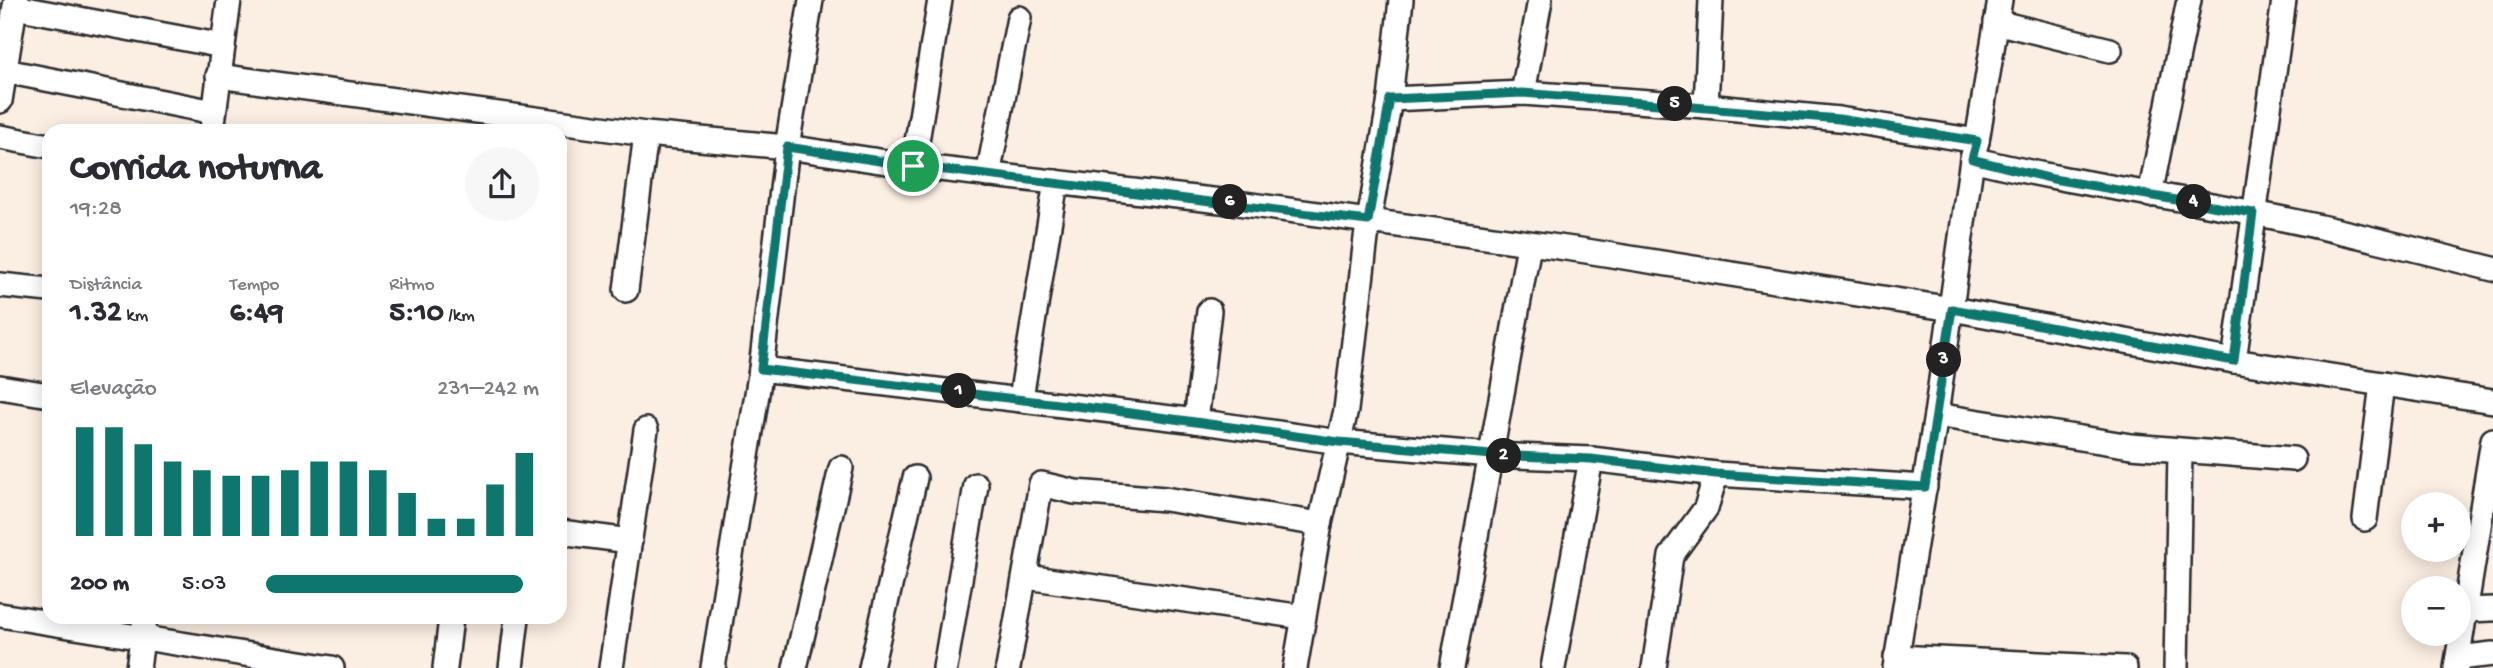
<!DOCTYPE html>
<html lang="pt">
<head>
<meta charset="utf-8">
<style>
	body { margin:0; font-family:"Gochi Hand",sans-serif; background:#f7f7f7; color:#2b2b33; height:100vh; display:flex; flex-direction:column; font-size:26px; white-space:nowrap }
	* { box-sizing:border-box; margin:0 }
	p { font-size:23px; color:#7c7c81 }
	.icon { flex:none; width:38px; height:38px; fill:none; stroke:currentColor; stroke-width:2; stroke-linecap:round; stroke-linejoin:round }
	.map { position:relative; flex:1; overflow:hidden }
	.side { position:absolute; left:42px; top:124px; width:525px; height:500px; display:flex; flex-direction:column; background:#fff; border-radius:21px; box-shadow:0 4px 18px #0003 }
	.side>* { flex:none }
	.controls { position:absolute; left:2401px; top:492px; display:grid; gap:14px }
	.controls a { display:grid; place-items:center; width:70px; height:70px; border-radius:50%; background:#fff; box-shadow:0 4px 18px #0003; font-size:35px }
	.pin { position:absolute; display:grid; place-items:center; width:60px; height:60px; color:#fff; margin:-30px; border:4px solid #fff; border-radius:50%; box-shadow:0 2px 7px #0007 }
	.km { position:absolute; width:35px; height:35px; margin:-18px; border-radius:50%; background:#222; color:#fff; font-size:19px; line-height:35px; text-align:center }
	.round { display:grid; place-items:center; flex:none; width:74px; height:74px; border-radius:37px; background:#f7f7f7 }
	.head { display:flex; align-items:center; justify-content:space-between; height:119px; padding:0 28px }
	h1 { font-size:38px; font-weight:700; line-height:52px }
	.metrics { display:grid; grid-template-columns:repeat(3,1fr); gap:10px; height:119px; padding:7px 28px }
	.metrics div { display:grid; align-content:center }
	.metrics b { font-size:30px; font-weight:700 }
	.metrics small { font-size:19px; font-weight:400 }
	.metrics p { font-size:19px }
	.chart { height:196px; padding:14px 28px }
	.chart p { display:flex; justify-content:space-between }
	.chart svg { width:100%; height:126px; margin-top:7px; stroke:#0f766e; stroke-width:6 }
	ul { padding:0 28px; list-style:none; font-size:23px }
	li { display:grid; grid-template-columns:112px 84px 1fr; align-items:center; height:52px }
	li i { height:18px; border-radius:9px; background:#0f766e }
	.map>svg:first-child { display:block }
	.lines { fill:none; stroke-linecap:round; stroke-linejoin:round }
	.minor-casing { stroke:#2b2b2b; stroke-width:28 }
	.minor { stroke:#fff; stroke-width:23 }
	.route-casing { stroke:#fff; stroke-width:14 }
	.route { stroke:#0f766e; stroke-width:9 }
</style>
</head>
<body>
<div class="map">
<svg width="2493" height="668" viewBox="0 0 2493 668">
	<rect width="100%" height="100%" fill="#fbeee3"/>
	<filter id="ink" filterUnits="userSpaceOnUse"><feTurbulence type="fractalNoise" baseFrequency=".0143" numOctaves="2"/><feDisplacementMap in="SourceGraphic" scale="14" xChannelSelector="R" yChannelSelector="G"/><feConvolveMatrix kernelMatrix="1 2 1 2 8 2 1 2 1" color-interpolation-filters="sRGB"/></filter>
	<g filter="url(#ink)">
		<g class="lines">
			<defs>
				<g id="minor">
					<path d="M15,7L223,46"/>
					<path d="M1996,22L2110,50"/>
					<path d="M5,71L214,112"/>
					<path d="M218,76L646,134L787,147L913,166L1230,202L1580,250L1952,309L2234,361L2493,401"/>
					<path d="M1523,93L1540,0"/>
					<path d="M1390,99L1523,93L1706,106L1839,119L1977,141"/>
					<path d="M0,101L16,0"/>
					<path d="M1706,106L1711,0"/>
					<path d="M212,131L229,0"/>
					<path d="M0,137L49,146"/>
					<path d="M1972,159C2065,182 2160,194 2254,213C2335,229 2414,249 2493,269"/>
					<path d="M913,166L940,0"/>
					<path d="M988,175L1019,18"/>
					<path d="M2150,195L2189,0"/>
					<path d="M0,285L49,290"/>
					<path d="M626,290L646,134"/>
					<path d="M2234,361L2284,0"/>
					<path d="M761,369L1196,421L1339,442L1491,455L1591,459L1716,474L1925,487"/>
					<path d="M0,387L49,395"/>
					<path d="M1021,398L1056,182"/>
					<path d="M1936,415L2131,446L2293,459"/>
					<path d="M1196,421L1209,311"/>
					<path d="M2365,519L2382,384"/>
					<path d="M560,532L630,541"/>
					<path d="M1027,577L1303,617"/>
					<path d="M2464,610L2493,609"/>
					<path d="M0,615L332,668"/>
					<path d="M1896,657L2125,668"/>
					<path d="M2458,658L2493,654"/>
					<path d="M138,668L145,618"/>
					<path d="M445,668L451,618"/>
					<path d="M511,668L517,618"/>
					<path d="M611,668L646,430"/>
					<path d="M713,668L761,369L787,147L811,0"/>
					<path d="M795,668L841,468"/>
					<path d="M871,668L915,478"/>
					<path d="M945,668L976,485"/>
					<path d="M1008,668L1041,484L1075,492L1165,499L1320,524"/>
					<path d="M1295,668L1320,524L1346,410L1366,238L1390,99L1401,0"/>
					<path d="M1452,668L1529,245"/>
					<path d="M1553,668L1591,459"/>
					<path d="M1654,668L1671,556L1706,508L1716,474"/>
					<path d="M1895,668L1936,415L1972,159L1977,141L2000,0"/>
					<path d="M2176,668L2180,452"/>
					<path d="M2456,668L2493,440"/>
				</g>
			</defs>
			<use href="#minor" class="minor-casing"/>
			<use href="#minor" class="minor"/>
		</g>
	</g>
	<g class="lines" filter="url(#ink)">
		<defs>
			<path id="route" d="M1523,93L1839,119L1977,141L1972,159L2053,179L2253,213L2234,361L1952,309L1925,487L1716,474L1591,459L1492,455L1339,442L1109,410L761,369L787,147L913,166L1368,221L1390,99Z"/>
		</defs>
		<use href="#route" class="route-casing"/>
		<use href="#route" class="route"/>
	</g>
</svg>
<div class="controls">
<a>+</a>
<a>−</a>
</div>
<div class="pin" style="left:913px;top:166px;background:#1e9e55"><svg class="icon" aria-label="arrive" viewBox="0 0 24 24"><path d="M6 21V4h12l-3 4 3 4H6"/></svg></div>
<b class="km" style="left:959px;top:391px">1</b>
<b class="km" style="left:1504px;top:456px">2</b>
<b class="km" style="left:1944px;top:360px">3</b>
<b class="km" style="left:2194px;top:202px">4</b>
<b class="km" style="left:1675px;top:104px">5</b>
<b class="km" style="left:1230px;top:202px">6</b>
<section class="side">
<div class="head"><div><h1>Corrida noturna</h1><p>19:28</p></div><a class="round"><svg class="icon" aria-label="share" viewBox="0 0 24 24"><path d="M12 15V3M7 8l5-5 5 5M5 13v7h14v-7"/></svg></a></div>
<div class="metrics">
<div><p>Distância</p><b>1.32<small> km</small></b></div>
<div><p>Tempo</p><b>6:49</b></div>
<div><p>Ritmo</p><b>5:10<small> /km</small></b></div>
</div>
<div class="chart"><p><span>Elevação</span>231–242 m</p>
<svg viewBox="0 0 160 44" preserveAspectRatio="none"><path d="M5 44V6M15 44V6M25 44V12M35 44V18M45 44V21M55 44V23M65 44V23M75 44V21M85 44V18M95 44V18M105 44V21M115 44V29M125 44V38M135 44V38M145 44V26M155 44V15"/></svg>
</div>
<ul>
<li><b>200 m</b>5:03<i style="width:94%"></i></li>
</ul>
</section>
</div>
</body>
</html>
